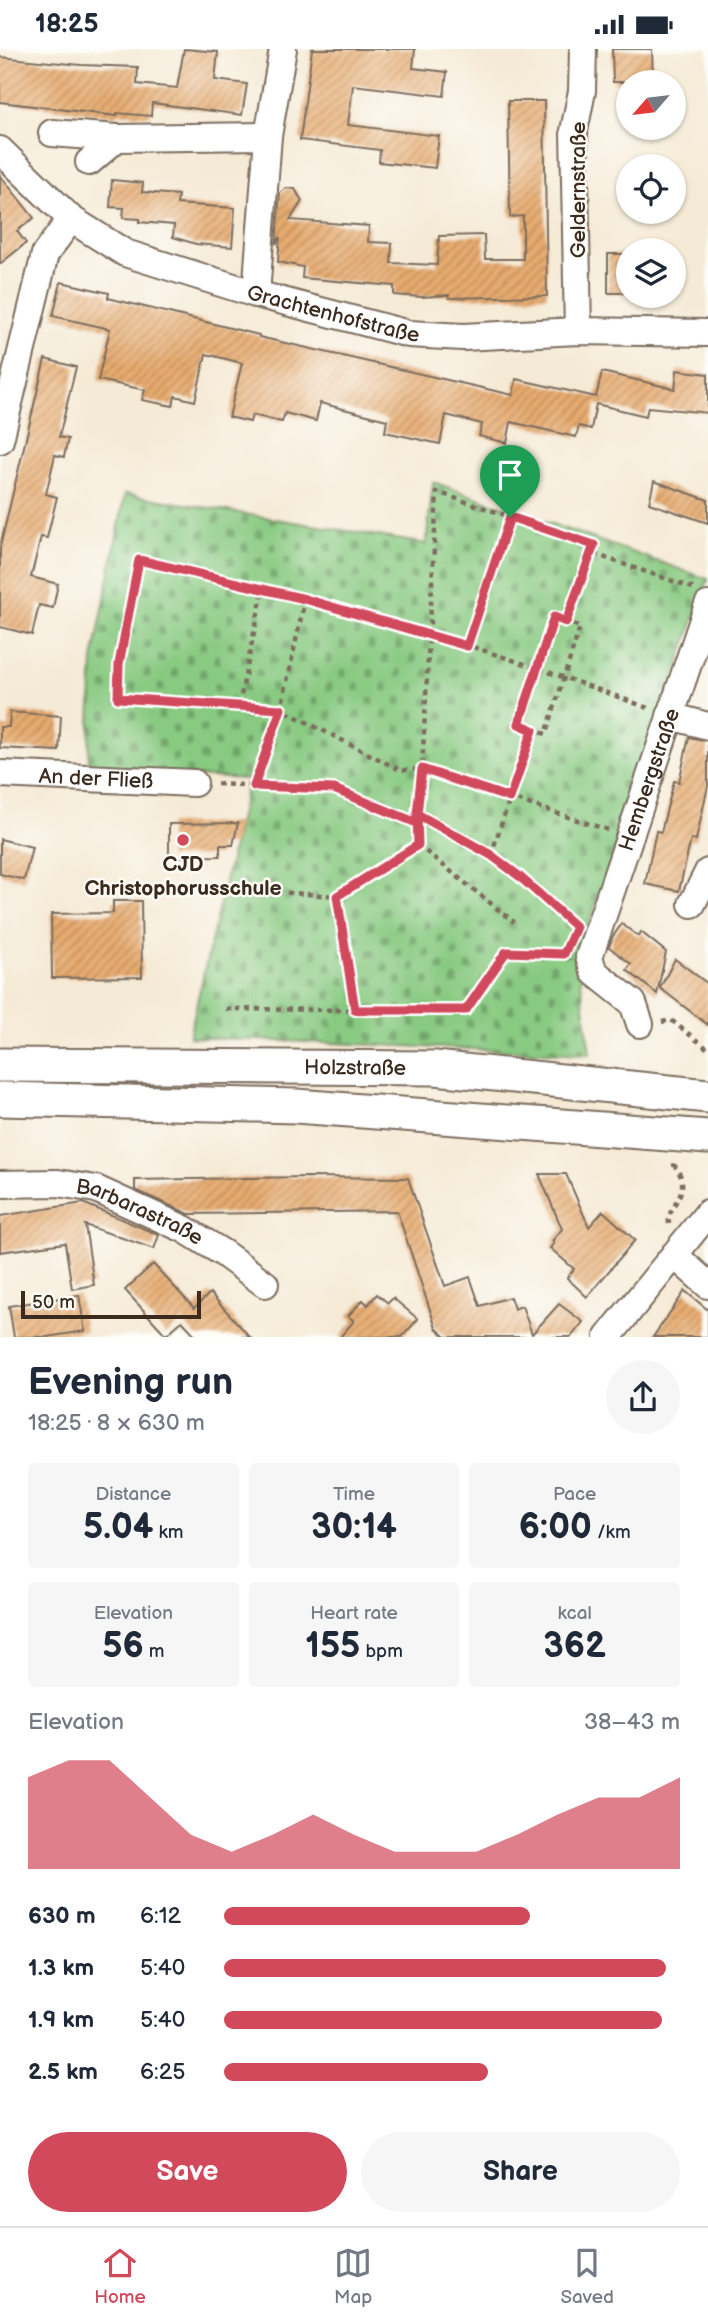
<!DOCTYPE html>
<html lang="en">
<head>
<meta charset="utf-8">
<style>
	body { margin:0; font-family:"Balsamiq Sans",sans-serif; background:#f6f6f7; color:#1f2937; height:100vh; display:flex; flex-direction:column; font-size:26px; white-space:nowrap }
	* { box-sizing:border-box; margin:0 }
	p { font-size:23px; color:#747a83 }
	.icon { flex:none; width:38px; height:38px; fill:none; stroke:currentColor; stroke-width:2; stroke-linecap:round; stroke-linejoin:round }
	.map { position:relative; height:1288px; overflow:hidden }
	.panel { display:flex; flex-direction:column; background:#fff; flex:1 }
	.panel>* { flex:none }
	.needle { width:46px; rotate:242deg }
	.fabs { position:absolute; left:616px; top:21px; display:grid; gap:14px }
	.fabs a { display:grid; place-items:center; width:70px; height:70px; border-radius:50%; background:#fff; box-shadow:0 2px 5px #0004; font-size:35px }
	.scale { position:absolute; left:21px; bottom:18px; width:180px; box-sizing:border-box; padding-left:7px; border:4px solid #3b2a1e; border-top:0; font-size:19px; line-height:24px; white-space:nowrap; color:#3b2a1e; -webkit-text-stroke:5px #fdfcf7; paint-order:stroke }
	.pin { position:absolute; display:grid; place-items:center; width:60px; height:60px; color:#fff; margin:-72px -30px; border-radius:50% 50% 50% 0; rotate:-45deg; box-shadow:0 0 7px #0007 }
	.pin .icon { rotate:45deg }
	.round { display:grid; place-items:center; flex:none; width:74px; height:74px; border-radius:37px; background:#f6f6f7 }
	.overview { display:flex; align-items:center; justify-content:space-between; height:119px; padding:0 28px }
	h1 { font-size:38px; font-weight:700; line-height:52px }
	.metrics { display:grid; grid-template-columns:repeat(3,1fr); gap:10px; height:119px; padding:7px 28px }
	.metrics div { display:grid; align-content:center; border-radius:7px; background:#f6f6f7; text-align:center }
	.metrics b { font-size:35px; font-weight:700 }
	.metrics small { font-size:19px; font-weight:400 }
	.metrics p { font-size:19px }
	.chart { height:196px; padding:14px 28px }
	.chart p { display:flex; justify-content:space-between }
	.chart svg { width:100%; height:126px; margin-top:7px; fill:#d1495b; opacity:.7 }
	.action { display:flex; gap:14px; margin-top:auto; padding:14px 28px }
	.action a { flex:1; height:80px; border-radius:42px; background:#d1495b; color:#fff; font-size:28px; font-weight:700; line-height:80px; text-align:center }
	.action a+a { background:#f6f6f7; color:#1f2937 }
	ul { padding:0 28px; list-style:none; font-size:23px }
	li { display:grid; grid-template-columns:112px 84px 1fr; align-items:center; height:52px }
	li i { height:18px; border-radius:9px; background:#d1495b }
	.status { display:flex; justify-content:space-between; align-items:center; height:49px; padding:0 35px; background:#fff; direction:ltr }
	.status svg { height:19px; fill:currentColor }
	.menu { display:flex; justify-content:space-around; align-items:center; height:98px; border-top:2px solid #e0e1e3; background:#fff; font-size:19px; color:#747a83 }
	.menu a { display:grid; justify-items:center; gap:4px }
	.menu .current { color:#d1495b }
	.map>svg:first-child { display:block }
	.cemetery { fill:url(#cemetery-stones); stroke:#627a50; stroke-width:2 }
	.building { fill:url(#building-hatch) }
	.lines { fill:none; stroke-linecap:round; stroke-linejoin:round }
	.minor-casing { stroke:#7c6d5e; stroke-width:30 }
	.major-casing { stroke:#7c6d5e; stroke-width:37 }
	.path { stroke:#7c6d5e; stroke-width:4.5; stroke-dasharray:5 5; stroke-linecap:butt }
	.minor { stroke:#fff; stroke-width:26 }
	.major { stroke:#fff; stroke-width:33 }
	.route-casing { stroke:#fff; stroke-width:14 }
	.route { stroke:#d1495b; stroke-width:9 }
	.poi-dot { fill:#d1495b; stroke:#fdfcf7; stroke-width:2.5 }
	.labels { text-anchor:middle; stroke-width:5; stroke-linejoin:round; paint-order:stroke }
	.street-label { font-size:21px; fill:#3b2a1e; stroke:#fdfcf7 }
	.poi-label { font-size:21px; font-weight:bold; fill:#3b2a1e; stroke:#fdfcf7 }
</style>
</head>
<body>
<div class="status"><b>18:25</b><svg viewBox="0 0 49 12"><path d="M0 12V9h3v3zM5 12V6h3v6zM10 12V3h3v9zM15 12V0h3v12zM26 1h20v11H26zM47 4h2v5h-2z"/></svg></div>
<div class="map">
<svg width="708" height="1288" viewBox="0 0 708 1288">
	<defs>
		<pattern id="cemetery-stones" width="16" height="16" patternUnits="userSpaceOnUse" patternTransform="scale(1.75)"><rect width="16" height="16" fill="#89ca82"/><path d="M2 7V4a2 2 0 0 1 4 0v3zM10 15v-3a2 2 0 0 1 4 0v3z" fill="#71a46a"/></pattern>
		<pattern id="building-hatch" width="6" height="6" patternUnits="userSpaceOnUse" patternTransform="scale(1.75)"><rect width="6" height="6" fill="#e7ab6f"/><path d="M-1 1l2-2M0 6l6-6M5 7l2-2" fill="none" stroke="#bc8b5b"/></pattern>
	</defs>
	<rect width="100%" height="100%" fill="#fdfcf7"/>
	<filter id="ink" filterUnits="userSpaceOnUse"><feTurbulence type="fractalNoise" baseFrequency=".0143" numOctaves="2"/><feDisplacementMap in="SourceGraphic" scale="14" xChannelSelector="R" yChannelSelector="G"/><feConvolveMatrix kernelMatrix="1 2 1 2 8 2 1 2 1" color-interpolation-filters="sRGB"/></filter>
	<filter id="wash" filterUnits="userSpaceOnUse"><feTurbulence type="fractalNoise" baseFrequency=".00686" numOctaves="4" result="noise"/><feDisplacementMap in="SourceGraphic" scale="28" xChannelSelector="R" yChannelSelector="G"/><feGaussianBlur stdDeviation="1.57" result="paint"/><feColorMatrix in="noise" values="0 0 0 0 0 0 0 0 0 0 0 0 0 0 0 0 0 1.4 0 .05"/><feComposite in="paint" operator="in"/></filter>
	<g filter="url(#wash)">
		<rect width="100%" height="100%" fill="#f5ead5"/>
		<path class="cemetery" d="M433,433L708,530L582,895L578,909L590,1005L189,988L244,750L247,730L88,721L93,611L125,445L426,495Z"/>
		<g id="blocks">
			<g class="building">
				<path d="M184,0L218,3L215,31L247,35L242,66L152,54L151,67L117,64V67L0,53V8L81,16L138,18L137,35L177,39Z"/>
				<path d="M312,0H415L413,19L447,23L444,47L353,36L348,76L439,87L435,119L379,113L380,101L300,91Z"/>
				<path d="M612,0H652L653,33H613Z"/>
				<path d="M508,52H544L547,247L449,249V246L422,248L394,246V237L302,229L303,218L278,213L280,188L276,195L280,144L286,139L295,140L302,152L290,171L369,177L368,193L392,194L391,214L437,216L439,187L484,186L485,210H523V167L510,168Z"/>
				<path d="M0,126L34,169L17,182L26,194L0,215Z"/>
				<path d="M112,131L143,134L142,143L178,146L177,155L235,159L232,198L196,195L173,188L174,176L139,173L140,170L123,169L124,159L110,158Z"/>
				<rect x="608" y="205" width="20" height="39"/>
				<path d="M61,233L109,244L108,249L259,286V288L513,346L516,330L596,348L602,323L675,340L677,321L708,325V364L648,358L646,367L596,355L591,380L579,377L576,388L511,373L507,394L479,387L482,375L446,366L440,395L385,383L387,371L320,354L316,372L285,364L282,373L252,366L250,373L229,368L242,314L206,305L195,352L175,347L173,357L142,351L145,341L98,331L110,280L53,267Z"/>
				<path d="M45,310L76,318L59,388L68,390L64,408L55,406L46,445L57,448L47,489L41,488L31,528L58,535L53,559L39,556L32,586L0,578V498Z"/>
				<path d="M654,432L708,451V474L649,454Z"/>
				<path d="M10,663L61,667L59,702L0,699V678H9Z"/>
				<path d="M689,688L708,692V737L696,791L691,790L679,842L645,835L656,782L661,783L674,732L679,733Z"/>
				<path d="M238,774L233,796H220V807L169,808V775Z"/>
				<path d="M0,790L32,798L24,831L0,825Z"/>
				<path d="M113,852H141L142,928L52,929L51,865L113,864Z"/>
				<path d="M622,875L638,887L641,883L666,903L657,945L627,921L631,915L609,898L613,887Z"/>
				<path d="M675,910L708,935V976L660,939Z"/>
				<path d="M539,1125H566L589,1178L603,1162L635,1191L587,1248L567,1229L574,1220L550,1199L554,1194L552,1192L562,1180Z"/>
				<path d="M306,1128L408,1129L445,1237L470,1228L480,1257L510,1248L514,1260L522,1257L532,1285L559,1255L583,1273L571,1288H446L436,1279L397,1162L189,1165L135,1141V1131Z"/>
				<path d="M83,1154L159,1186L154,1200L85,1176L94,1236L72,1240L65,1194L0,1203V1167Z"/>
				<path d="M153,1215L194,1259L210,1244L250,1288H197L182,1272L166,1286L125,1241Z"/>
				<path d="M685,1242L708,1261V1288H653Z"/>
				<path d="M377,1245L388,1254L393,1249L418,1270L402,1288H340L354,1272L348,1267L363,1251L368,1256Z"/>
				<path d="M79,1246L85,1282L47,1288H14L9,1257Z"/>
			</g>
		</g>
	</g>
	<g filter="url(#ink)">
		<use href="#blocks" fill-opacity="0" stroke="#7c6d5e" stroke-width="2"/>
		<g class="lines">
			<defs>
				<g id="minor">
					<path d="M52,84L117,89L268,87"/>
					<path id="s1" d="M0,101L71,170L125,204L256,245L409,285L463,288L578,282L708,284"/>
					<path d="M89,113L117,89"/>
					<path d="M256,245L268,87L283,0"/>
					<path d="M578,282L574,82L582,42L583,0"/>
					<path d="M0,391L45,205L71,170"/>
					<path d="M670,667L708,677"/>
					<path id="s2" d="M0,725L194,734"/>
					<path d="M692,855L708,823"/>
					<path id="s3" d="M640,975L633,954L594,923L589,908L708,556"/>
					<path id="s4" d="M0,1135L58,1134L96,1140L184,1180L223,1204L265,1235"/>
					<path d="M674,1206L708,1236"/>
					<path d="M608,1288L708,1164"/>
				</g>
				<g id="major">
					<path id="s5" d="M0,1016L435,1019L708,1047"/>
					<path d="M0,1050L296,1057L708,1088"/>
				</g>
			</defs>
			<use href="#minor" class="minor-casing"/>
			<use href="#major" class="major-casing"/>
			<g class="path">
				<path d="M566,573L591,504"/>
				<path d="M467,596L510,468"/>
				<path d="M239,656L263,541"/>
				<path d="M217,735L334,740L417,774V765L491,806L519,827L576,877"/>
				<path d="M254,737L281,660L305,550"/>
				<path d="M417,765L422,720L437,443L594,496L591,504L693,539"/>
				<path d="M417,774L418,796L337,847L355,961H466L506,903L565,904"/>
				<path d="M608,781L422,720L400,721L281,660L118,649L119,615L139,511C237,535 334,556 430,585C504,607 576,632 648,659"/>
				<path d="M418,796L514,873"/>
				<path d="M491,806L533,681L519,675L554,568L580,578L546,685L533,681"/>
				<path d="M247,841L337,847"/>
				<path d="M226,960L355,961"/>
				<path d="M662,973L671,971L708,1000"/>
				<path d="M669,1175C666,1154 696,1144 674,1116L676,1113"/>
			</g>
			<use href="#minor" class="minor"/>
			<use href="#major" class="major"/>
		</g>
	</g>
	<g class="lines" filter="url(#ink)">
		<defs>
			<path id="route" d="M510,468L467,597L305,550L139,511L119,615L118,649L281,660L254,737L334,740L417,774V765L491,806L519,827L576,878L564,905L506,903L466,961H355L337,847L418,796L417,765L422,720L510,749L533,681L519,675L554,568L566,573L594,496L510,468"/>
		</defs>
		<use href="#route" class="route-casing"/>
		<use href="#route" class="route"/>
	</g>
	<circle class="poi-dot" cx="183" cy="791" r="7"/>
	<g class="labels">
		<g class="street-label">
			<text transform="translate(578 141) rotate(-90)" y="7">Geldernstraße</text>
			<text dy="7" stroke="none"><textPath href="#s1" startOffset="380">Grachtenhofstraße</textPath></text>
			<text dy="7" stroke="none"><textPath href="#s2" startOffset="96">An der Fließ</textPath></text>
			<text dy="7" stroke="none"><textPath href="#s3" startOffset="275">Hembergstraße</textPath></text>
			<text dy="7" stroke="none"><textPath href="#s5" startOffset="355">Holzstraße</textPath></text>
			<text dy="7" stroke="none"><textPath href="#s4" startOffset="145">Barbarastraße</textPath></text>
		</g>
		<g class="poi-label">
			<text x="183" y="822">CJD<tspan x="183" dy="24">Christophorusschule</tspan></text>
		</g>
	</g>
</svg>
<div class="fabs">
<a><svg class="needle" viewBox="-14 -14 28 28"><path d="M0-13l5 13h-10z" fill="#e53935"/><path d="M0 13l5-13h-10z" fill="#747a83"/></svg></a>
<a><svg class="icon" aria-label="locate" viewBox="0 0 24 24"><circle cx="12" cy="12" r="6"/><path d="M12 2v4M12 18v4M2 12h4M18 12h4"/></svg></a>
<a><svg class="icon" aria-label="layers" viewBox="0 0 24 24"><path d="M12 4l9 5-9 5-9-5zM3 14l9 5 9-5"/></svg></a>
</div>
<div class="scale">50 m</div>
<div class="pin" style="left:510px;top:468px;background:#1e9e55"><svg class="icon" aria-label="arrive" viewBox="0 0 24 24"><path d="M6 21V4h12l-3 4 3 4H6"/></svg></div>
</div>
<section class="panel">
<div class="overview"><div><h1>Evening run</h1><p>18:25 · 8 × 630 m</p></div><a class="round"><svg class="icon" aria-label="share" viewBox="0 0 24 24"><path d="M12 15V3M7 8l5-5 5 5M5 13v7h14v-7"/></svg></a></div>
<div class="metrics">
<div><p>Distance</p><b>5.04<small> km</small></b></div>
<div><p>Time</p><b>30:14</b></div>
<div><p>Pace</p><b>6:00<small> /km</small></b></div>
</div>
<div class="metrics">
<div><p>Elevation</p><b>56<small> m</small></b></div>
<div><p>Heart rate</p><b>155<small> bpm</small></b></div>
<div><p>kcal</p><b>362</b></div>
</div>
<div class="chart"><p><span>Elevation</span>38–43 m</p>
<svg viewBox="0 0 160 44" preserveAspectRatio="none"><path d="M0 44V12L10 6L20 6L30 19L40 32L50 38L60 32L70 25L80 32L90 38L100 38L110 38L120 32L130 25L140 19L150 19L160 12V44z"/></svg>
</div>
<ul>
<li><b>630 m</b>6:12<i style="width:67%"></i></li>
<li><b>1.3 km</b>5:40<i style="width:97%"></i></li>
<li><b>1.9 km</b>5:40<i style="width:96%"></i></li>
<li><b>2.5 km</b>6:25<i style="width:58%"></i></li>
</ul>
<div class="action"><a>Save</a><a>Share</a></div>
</section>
<nav class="menu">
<a class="current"><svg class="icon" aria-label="home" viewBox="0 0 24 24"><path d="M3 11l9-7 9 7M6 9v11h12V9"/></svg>Home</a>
<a><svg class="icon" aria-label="map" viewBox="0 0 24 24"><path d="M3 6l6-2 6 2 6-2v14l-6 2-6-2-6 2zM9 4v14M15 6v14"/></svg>Map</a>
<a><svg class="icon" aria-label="saved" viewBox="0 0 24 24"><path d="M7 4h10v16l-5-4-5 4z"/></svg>Saved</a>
</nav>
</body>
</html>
